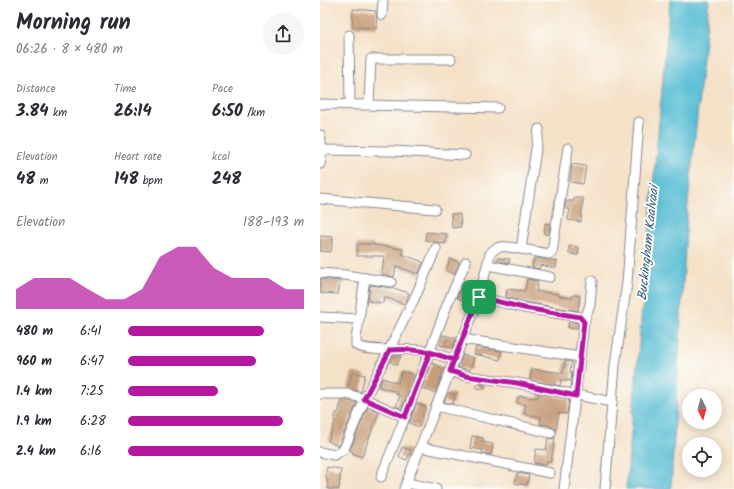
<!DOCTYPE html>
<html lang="en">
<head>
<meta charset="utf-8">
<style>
	body { margin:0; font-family:Kalam,sans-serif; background:#f7f7f7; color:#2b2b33; height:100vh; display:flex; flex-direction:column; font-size:15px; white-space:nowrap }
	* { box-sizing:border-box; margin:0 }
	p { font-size:13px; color:#7c7c81 }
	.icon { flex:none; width:22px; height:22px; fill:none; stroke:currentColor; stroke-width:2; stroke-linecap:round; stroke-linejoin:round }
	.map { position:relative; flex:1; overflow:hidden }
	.drawer { display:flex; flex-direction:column; background:#fff; width:320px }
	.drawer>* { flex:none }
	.needle { width:26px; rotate:175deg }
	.buttons { position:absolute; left:362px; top:389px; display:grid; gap:8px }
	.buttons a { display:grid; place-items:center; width:40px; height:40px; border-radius:50%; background:#fff; box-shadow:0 2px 10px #0003; font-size:20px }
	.pin { position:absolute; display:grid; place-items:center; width:34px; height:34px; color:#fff; margin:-17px; border-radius:8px; box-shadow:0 2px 6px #0006 }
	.round { display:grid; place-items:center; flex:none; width:42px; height:42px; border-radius:21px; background:#f7f7f7 }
	.overview { display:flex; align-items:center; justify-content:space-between; height:68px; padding:0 16px }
	h1 { font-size:22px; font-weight:700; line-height:30px }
	.stats { display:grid; grid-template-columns:repeat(3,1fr); gap:6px; height:68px; padding:4px 16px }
	.stats div { display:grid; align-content:center }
	.stats b { font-size:17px; font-weight:700 }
	.stats small { font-size:11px; font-weight:400 }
	.stats p { font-size:11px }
	.chart { height:112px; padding:8px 16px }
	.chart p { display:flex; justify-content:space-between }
	.chart svg { width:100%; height:72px; margin-top:4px; fill:#b5179e; opacity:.7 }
	ul { padding:0 16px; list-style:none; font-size:13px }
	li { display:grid; grid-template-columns:64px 48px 1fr; align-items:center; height:30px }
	li i { height:10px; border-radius:5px; background:#b5179e }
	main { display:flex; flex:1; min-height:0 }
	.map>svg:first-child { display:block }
	.water { fill:#56bdd4; stroke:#387699 }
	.building { fill:#c79e7a }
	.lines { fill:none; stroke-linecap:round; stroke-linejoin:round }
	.minor-casing { stroke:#888892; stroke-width:11 }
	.minor { stroke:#fff; stroke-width:9 }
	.route-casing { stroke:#fff; stroke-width:8 }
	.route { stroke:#b5179e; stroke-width:5 }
	.labels { text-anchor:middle; stroke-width:4; stroke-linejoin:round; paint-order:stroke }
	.water-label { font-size:13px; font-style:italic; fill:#2d5a81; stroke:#fdfcf7 }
</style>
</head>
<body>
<main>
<section class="drawer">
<div class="overview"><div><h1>Morning run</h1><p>06:26 · 8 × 480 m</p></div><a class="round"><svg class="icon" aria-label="share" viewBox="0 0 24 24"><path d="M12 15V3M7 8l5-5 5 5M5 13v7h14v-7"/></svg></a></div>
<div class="stats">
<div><p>Distance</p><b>3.84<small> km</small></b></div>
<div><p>Time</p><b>26:14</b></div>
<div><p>Pace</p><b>6:50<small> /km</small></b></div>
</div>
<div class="stats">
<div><p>Elevation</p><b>48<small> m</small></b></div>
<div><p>Heart rate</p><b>148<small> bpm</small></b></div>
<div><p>kcal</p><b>248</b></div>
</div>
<div class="chart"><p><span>Elevation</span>188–193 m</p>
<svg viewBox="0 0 160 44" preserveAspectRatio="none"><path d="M0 44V32L10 25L20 25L30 25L40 32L50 38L60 38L70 32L80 12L90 6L100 6L110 19L120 25L130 25L140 25L150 32L160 32V44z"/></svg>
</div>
<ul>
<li><b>480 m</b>6:41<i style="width:77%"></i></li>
<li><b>960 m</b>6:47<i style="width:73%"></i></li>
<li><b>1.4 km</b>7:25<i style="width:51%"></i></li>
<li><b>1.9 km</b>6:28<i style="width:88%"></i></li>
<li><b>2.4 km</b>6:16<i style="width:100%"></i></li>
</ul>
</section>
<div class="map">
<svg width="414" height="489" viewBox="0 0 414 489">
	<rect width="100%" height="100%" fill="#fdfcf7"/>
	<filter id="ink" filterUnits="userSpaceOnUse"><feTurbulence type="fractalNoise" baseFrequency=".025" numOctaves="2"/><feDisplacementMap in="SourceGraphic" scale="8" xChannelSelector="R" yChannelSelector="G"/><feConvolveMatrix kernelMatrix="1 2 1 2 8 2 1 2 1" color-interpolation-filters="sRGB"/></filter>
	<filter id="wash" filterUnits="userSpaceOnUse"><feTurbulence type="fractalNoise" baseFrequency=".012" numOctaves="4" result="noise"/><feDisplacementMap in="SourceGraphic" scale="16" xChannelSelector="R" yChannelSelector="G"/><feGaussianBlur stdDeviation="0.9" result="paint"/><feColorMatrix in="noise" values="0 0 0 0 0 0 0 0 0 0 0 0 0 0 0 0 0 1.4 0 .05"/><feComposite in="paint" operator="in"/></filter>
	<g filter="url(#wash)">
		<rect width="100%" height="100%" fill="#f4e1c7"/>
		<path class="water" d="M350,0H389L367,213L351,489H306Z"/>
		<g id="blocks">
			<g class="building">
				<path d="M33,9L56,11L57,28L32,27Z"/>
				<path d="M252,164L266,166L263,184L250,182Z"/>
				<path d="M254,198H263L261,222L248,220L250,209H245L246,201H254Z"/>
				<path d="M131,214H140L141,227L132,228Z"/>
				<path d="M225,223L230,224L229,235L224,234Z"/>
				<path d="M106,232L127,234L125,244L105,240Z"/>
				<path d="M0,236L13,237L11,252L0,251Z"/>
				<path d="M37,244H54V245L83,249L82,254L103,262L98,274L76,266L74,277L62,274L64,256H37Z"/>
				<path d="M249,246L259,247L258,255L249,254Z"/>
				<path d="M177,258L190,259L189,263L177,261Z"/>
				<path d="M214,258L237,261L236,268L220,265L219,269L212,267Z"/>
				<path d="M130,259L139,262L134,274L126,271Z"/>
				<path d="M0,279L20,281L18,294L0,293Z"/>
				<path d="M207,279L218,281L216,291L239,294V296L252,298L253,295L260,296L258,311L205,302L186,297L187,289L205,291Z"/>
				<path d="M50,285L73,288L89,293L85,304L64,297L63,303L48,301Z"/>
				<path d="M141,288L154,293L150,303L137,298Z"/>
				<path d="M249,321L257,323V329L248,328Z"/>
				<path d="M123,335L136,338L133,348L120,345Z"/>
				<path d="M156,347L182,351L180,360L154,354Z"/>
				<path d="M143,355L154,358L150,370L138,367Z"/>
				<path d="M73,356H81L77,365L70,362Z"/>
				<path d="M245,361L252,362L250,372H252L251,381L241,380L240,386L210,380L212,369L243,373Z"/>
				<path d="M112,363L125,369L115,393L102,388Z"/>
				<path d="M82,371L94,375L82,409L76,406L80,396L76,394L77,392L59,387L62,378L78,383Z"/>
				<path d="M32,372L45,375L41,392L28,388Z"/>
				<path d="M157,384L165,385L164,389L156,388Z"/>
				<path d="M128,393L135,394L133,404L124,402Z"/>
				<path d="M219,393L249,399L247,414L239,413L236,430L229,425L220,424L221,417L204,414L206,405L197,403L199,396L217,398L218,397Z"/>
				<path d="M22,400L37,403L18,446L8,441L15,422L14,421L16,413H18Z"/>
				<path d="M97,403L106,407L99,427L89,423Z"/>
				<path d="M48,407L59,412L42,457L32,453L33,452L30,450Z"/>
				<path d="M152,436L163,438L162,442L173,444L171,455L162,453L163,450L150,448Z"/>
				<path d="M235,437L231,462L227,461L226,465L214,463L216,449L226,450L228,438L232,439Z"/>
				<path d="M82,447L91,450L87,460L79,457Z"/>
				<path d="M7,467L21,469L19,489H8L6,474Z"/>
				<path d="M197,473L209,475L207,485L195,483Z"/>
			</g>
		</g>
	</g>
	<g filter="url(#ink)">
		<use href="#blocks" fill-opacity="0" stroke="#888892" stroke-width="1"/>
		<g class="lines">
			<defs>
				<g id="minor">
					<path d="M62,15L63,0"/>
					<path d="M29,35L30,104"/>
					<path d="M0,104L178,108"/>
					<path d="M49,104L51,59H131"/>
					<path d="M0,135L2,150L0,164"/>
					<path d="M2,150L72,151L145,155"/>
					<path d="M0,199L115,209"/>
					<path d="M201,249L229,254L232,252L248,148"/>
					<path d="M168,265L230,277"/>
					<path d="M0,273L25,275L71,282"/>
					<path d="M45,278L36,339V345C49,353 85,348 101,350C113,352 123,356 134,360"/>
					<path d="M159,297L204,308L260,317L264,322L244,489"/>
					<path d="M0,317L39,319"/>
					<path d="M264,322L270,305L272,281"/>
					<path d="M142,339L260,357"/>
					<path d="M130,371L146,376L197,383L292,402"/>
					<path d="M0,394H27L45,399L85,417L129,300L146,262"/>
					<path d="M116,406L231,433"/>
					<path d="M100,447L230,473"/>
					<path d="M0,452L14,455L24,449L45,399L97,293L116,248"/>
					<path d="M61,477L85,417"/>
					<path d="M87,483L116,489"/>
					<path d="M84,489L159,297L170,254C177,243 190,247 201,249L219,129"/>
					<path d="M285,489L295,365L307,283L319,122"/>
				</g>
			</defs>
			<use href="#minor" class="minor-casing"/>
			<use href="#minor" class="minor"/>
		</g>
	</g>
	<g class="lines" filter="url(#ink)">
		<defs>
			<path id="route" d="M159,297L134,360L110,352L85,417L44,399L70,350C96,348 110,352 134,360L130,371L146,376L197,383L256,396L264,322L260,317L204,308L159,297"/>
		</defs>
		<use href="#route" class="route-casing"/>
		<use href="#route" class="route"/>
	</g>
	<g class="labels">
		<g class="water-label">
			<text transform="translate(327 243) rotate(-84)" y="5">Buckingham Kaalvaai</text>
		</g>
	</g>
</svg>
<div class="buttons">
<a><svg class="needle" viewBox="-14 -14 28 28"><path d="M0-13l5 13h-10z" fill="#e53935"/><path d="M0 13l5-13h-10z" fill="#7c7c81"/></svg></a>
<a><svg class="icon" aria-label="locate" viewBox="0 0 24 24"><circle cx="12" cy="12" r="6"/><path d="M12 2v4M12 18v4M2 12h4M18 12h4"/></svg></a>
</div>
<div class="pin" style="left:159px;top:297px;background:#1e9e55"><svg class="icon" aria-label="arrive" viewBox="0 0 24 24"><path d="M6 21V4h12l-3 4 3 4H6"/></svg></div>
</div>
</main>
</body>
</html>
